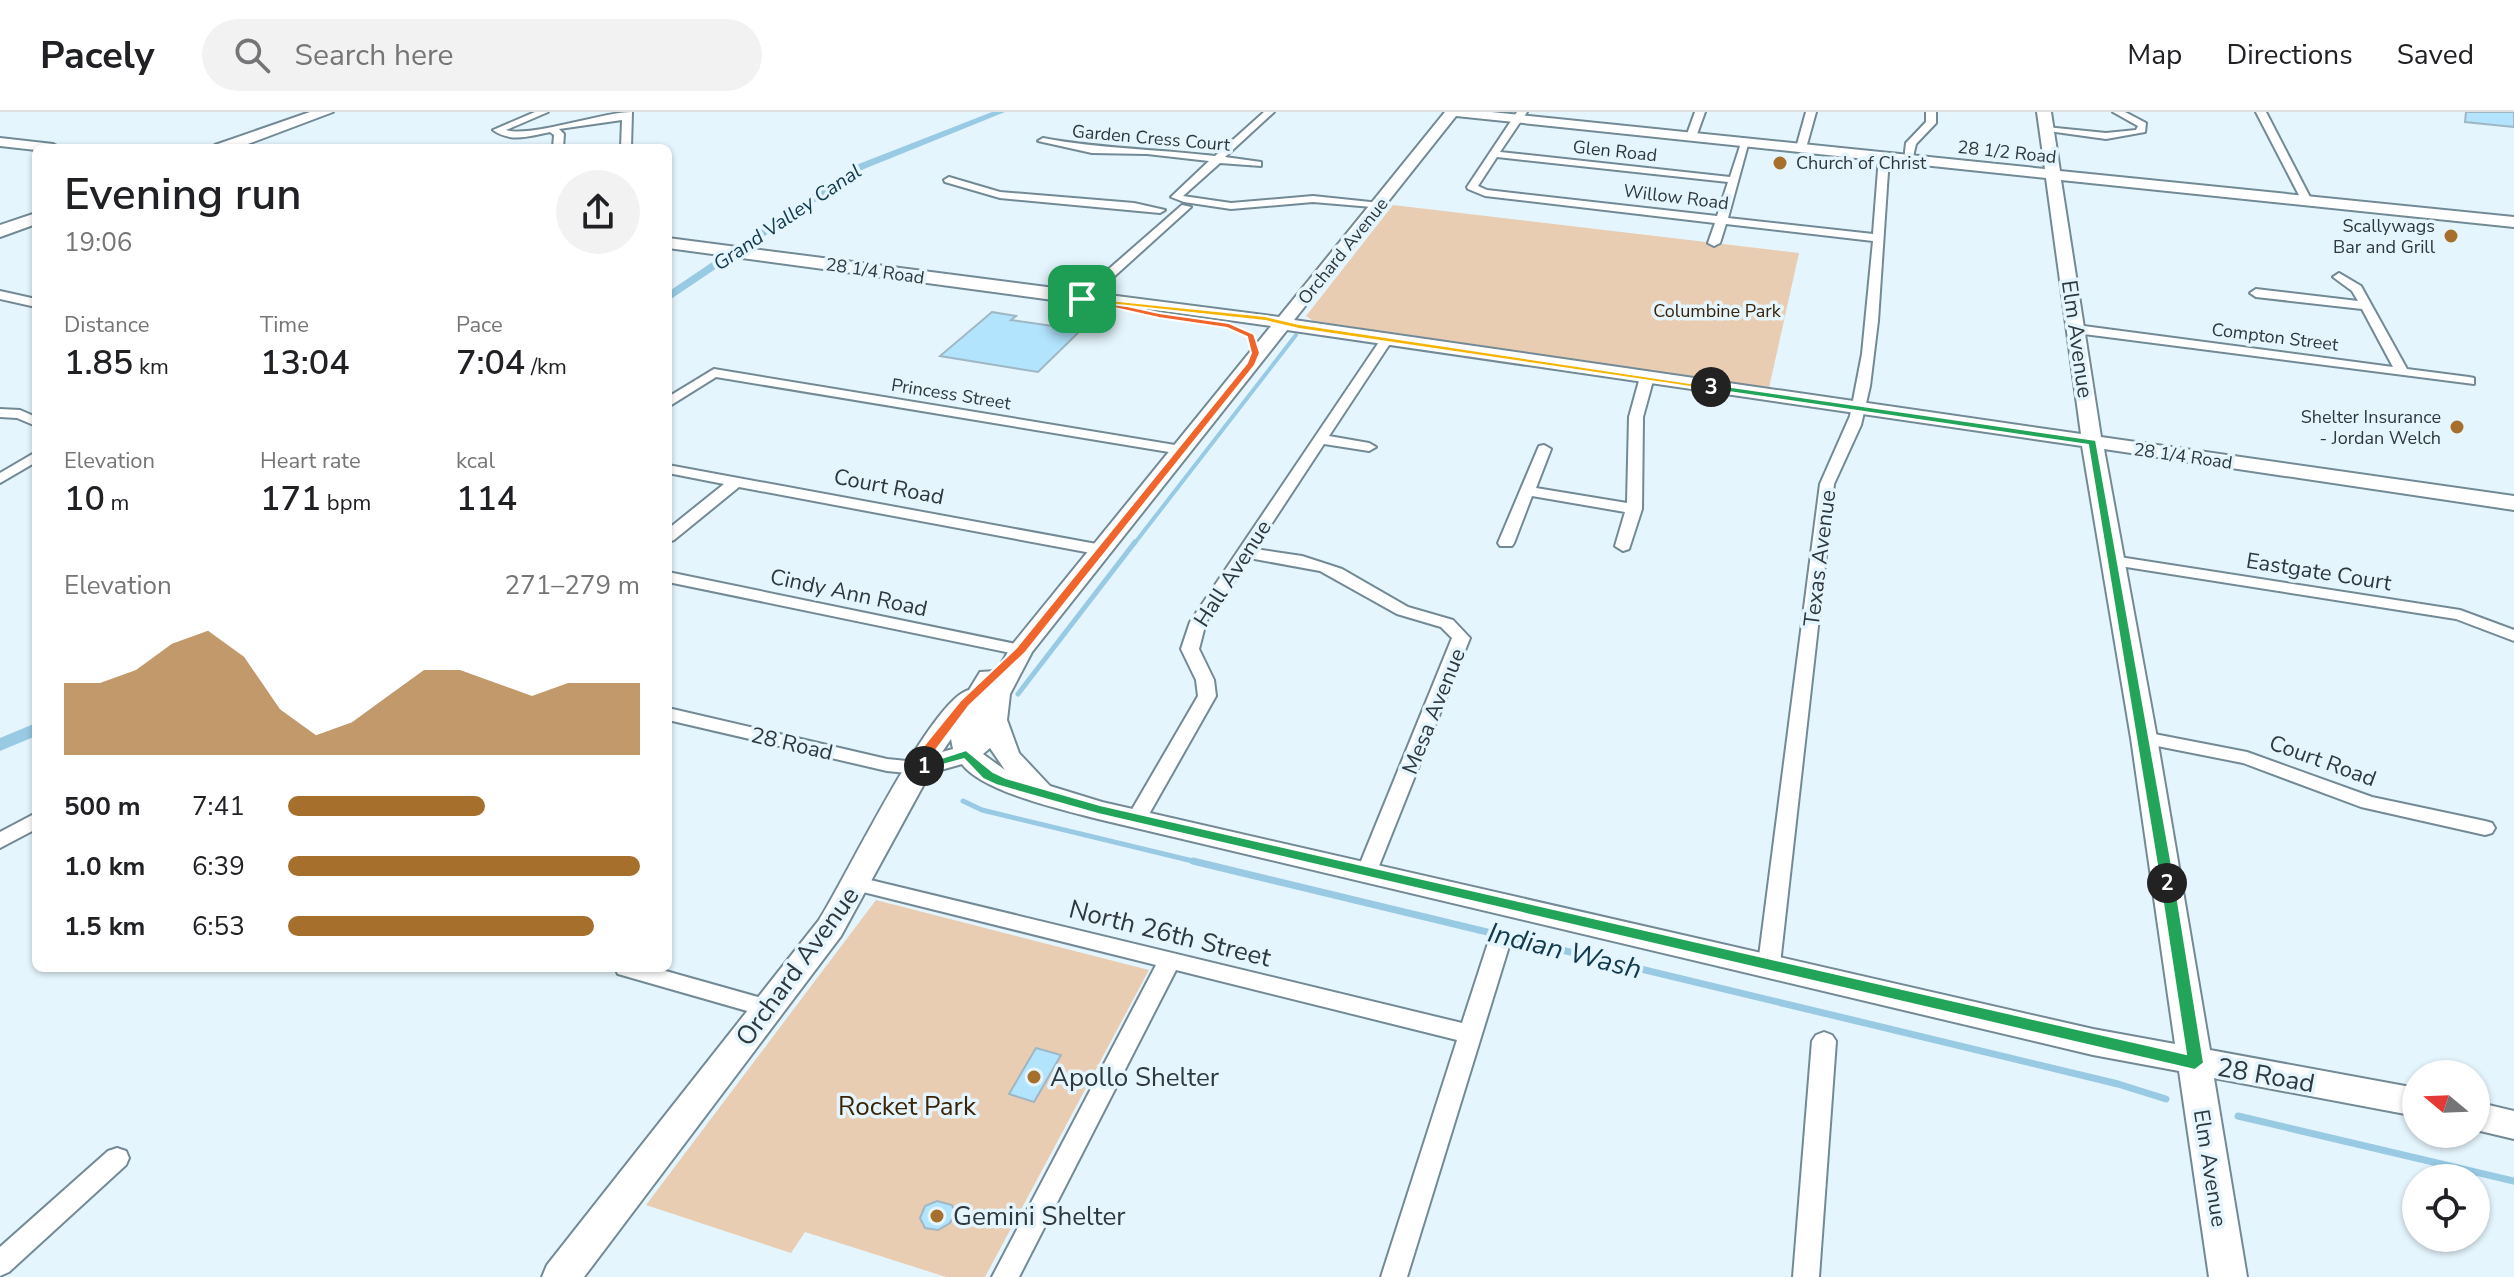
<!DOCTYPE html>
<html lang="en">
<head>
<meta charset="utf-8">
<style>
	body { margin:0; font-family:"Nunito Sans",sans-serif; background:#f2f2f2; color:#202124; height:100vh; display:flex; flex-direction:column; font-size:30px; white-space:nowrap }
	* { box-sizing:border-box; margin:0 }
	p { font-size:26px; color:#757577 }
	.icon { flex:none; width:44px; height:44px; fill:none; stroke:currentColor; stroke-width:2; stroke-linecap:round; stroke-linejoin:round }
	.map { position:relative; flex:1; overflow:hidden }
	.side { position:absolute; left:32px; top:32px; width:640px; height:828px; display:flex; flex-direction:column; background:#fff; border-radius:12px; box-shadow:0 2px 6px #0004 }
	.side>* { flex:none }
	.needle { width:52px; rotate:289deg }
	.controls { position:absolute; left:2402px; top:948px; display:grid; gap:16px }
	.controls a { display:grid; place-items:center; width:88px; height:88px; border-radius:50%; background:#fff; box-shadow:0 2px 6px #0004; font-size:40px }
	.pin { position:absolute; display:grid; place-items:center; width:68px; height:68px; color:#fff; margin:-34px; border-radius:16px; box-shadow:0 4px 12px #0006 }
	.km { position:absolute; width:40px; height:40px; margin:-20px; border-radius:50%; background:#222; color:#fff; font-size:22px; line-height:40px; text-align:center }
	.round { display:grid; place-items:center; flex:none; width:84px; height:84px; border-radius:42px; background:#f2f2f2 }
	.summary { display:flex; align-items:center; justify-content:space-between; height:136px; padding:0 32px }
	h1 { font-size:44px; font-weight:600; line-height:60px }
	.metrics { display:grid; grid-template-columns:repeat(3,1fr); gap:12px; height:136px; padding:8px 32px }
	.metrics div { display:grid; align-content:center }
	.metrics b { font-size:34px; font-weight:600 }
	.metrics small { font-size:22px; font-weight:400 }
	.metrics p { font-size:22px }
	.chart { height:224px; padding:16px 32px }
	.chart p { display:flex; justify-content:space-between }
	.chart svg { width:100%; height:144px; margin-top:8px; fill:#a76f2c; opacity:.7 }
	ul { padding:0 32px; list-style:none; font-size:26px }
	li { display:grid; grid-template-columns:128px 96px 1fr; align-items:center; height:60px }
	li i { height:20px; border-radius:10px; background:#a76f2c }
	header { display:flex; align-items:center; gap:48px; box-sizing:border-box; height:112px; padding:0 40px; background:#fff; border-bottom:2px solid #e0e0e0 }
	header strong { font-size:38px }
	nav { display:flex; gap:44px; margin-inline-start:auto; font-size:28px }
	.search { width:560px; height:72px; background:#f2f2f2; display:flex; align-items:center; gap:20px; box-sizing:border-box; padding:0 28px; border-radius:44px; color:#757577; font-size:30px }
	.map>svg:first-child { display:block }
	.green { fill:#e8cdb2 }
	.lines { fill:none; stroke-linecap:round; stroke-linejoin:round }
	.stream-far2 { stroke:#98cae4; stroke-width:4 }
	.stream-far1 { stroke:#98cae4; stroke-width:5 }
	.stream { stroke:#98cae4; stroke-width:7 }
	.canal { fill:#98cae4; fill-rule:evenodd }
	.building { fill:#b2e4fe; stroke:#9fb7c4; stroke-width:2 }
	.street-casing { stroke:#728a96; stroke-width:4 }
	.secondary-casing { stroke:#728a96; stroke-width:4 }
	.primary-casing { stroke:#728a96; stroke-width:4 }
	.street { fill:#fff; fill-rule:evenodd }
	.secondary { fill:#fff; fill-rule:evenodd }
	.primary { fill:#fff; fill-rule:evenodd }
	.split-1 { fill:#f0652b; stroke:#fff; stroke-width:2 }
	.split-2 { fill:#22a559; stroke:#fff; stroke-width:2 }
	.split-3 { fill:#22a559; stroke:#fff; stroke-width:2 }
	.split-4 { fill:#f5b400; stroke:#fff; stroke-width:2 }
	.poi-dot { fill:#a76f2c; stroke:#e5f5fd; stroke-width:3 }
	.labels { text-anchor:middle; stroke-width:7; stroke-linejoin:round; paint-order:stroke }
	.far-street-label { font-size:18px; fill:#2e383d; stroke:#e5f5fd }
	.far-poi-label { font-size:18px; fill:#2e383d; stroke:#e5f5fd; text-anchor:end }
	.far-park-label { font-size:18px; fill:#3b2305; stroke:#e5f5fd }
	.far-water-label { font-size:20px; font-style:italic; fill:#103a4d; stroke:#e5f5fd }
	.street-label { font-size:22px; fill:#2e383d; stroke:#e5f5fd }
	.near-street-label { font-size:26px; fill:#2e383d; stroke:#e5f5fd }
	.near-poi-label { font-size:26px; fill:#2e383d; stroke:#e5f5fd; text-anchor:start }
	.near-park-label { font-size:26px; fill:#3b2305; stroke:#e5f5fd }
	.near-water-label { font-size:28px; font-style:italic; fill:#103a4d; stroke:#e5f5fd }
</style>
</head>
<body>
<header>
<strong>Pacely</strong>
<div class="search"><svg class="icon" aria-label="search" viewBox="0 0 24 24"><circle cx="10" cy="10" r="6"/><path d="M15 15l6 6"/></svg>Search here</div>
<nav><a>Map</a><a>Directions</a><a>Saved</a></nav>
</header>
<div class="map">
<svg width="2514" height="1165" viewBox="0 0 2514 1165">
	<rect width="100%" height="100%" fill="#e5f5fd"/>
	<g class="green">
		<path d="M1393,93L1799,141L1769,276L1313,209L1306,204Z"/>
		<path d="M876,788L1149,858L985,1165H946L805,1120L791,1141L646,1093Z"/>
	</g>
	<g class="lines">
		<path class="stream-far2" d="M1134,432L1296,223"/>
		<g class="stream-far1">
			<path d="M1018,582L1135,430"/>
			<path d="M963,689L982,698L1201,751"/>
		</g>
		<g class="stream">
			<path d="M1193,749L2118,972L2166,987"/>
			<path d="M2238,1004L2514,1069"/>
		</g>
		<g class="canal">
			<path d="M992,0H1005L864,57L668,189V180L856,53Z"/>
			<path d="M36,611V624L0,639V626Z"/>
		</g>
	</g>
	<g class="building">
		<path d="M2466,0H2514V15L2465,10Z"/>
		<path d="M992,200L1016,204L1011,208L1081,218L1038,260L940,244Z"/>
		<path d="M1036,936L1061,943L1034,990L1009,982Z"/>
		<path d="M937,1089L952,1093L955,1101L950,1111L938,1118L925,1116L920,1106L925,1094Z"/>
	</g>
	<g class="lines">
		<defs>
			<g id="street">
				<path d="M535,0H548L506,18C530,26 602,0 632,0L631,36H621L622,8L559,17L564,22L563,36H553L554,23L550,20C530,24 511,31 493,18Z"/>
				<path d="M1264,0H1274L1225,45L1261,50V54L1220,51L1183,84L1231,91L1313,84L1380,91L1384,92V96L1313,90L1231,97L1184,90L1171,85L1209,49L1147,42L1092,41L1038,29L1043,26C1100,37 1157,37 1215,44Z"/>
				<path d="M1517,0H1527L1500,40L1730,65L1741,31L1749,29L1728,106L1873,122L1879,45L1884,42L1889,45L1878,209L1870,274L1861,313L1834,372L1780,852L1777,858L1769,860L1761,858L1758,852L1820,372L1850,304L1862,242L1873,129L1726,112L1720,131L1714,134L1708,131L1715,111L1485,84L1468,77L1467,75ZM1497,45L1728,70L1717,104L1487,78L1478,74Z"/>
				<path d="M1695,0H1705L1696,25L1691,28L1686,25Z"/>
				<path d="M1806,0H1816L1806,36L1801,39L1796,36Z"/>
				<path d="M1926,0H1936V11L1916,32L1912,49H1904L1906,31L1926,10Z"/>
				<path d="M2113,0H2125L2146,11L2145,20L2106,27L2041,18L2046,15L2106,21L2136,18L2138,14Z"/>
				<path d="M2256,0H2266L2312,89L2311,91L2302,89Z"/>
				<path d="M949,65L1000,80L1134,91L1165,98L1160,101L1000,86L945,70L944,68Z"/>
				<path d="M1182,93L1191,95L1086,190H1078V184Z"/>
				<path d="M2339,161L2361,174L2407,257L2469,265L2474,266V272L2076,221L2070,217L2076,213L2393,255L2362,197L2256,185L2250,181L2256,177L2358,189L2352,179L2333,165Z"/>
				<path d="M0,179L36,187V195L0,187Z"/>
				<path d="M1383,224L1393,227L1329,324L1369,331L1376,335L1369,339L1324,332L1255,437L1302,444L1342,457L1408,495L1453,508L1470,526L1377,759L1374,764H1360L1357,759L1452,526L1441,515L1397,502L1320,459L1249,446L1206,510L1199,537L1214,568L1216,584L1144,711H1130L1127,706L1198,584L1196,568L1181,537L1190,510Z"/>
				<path d="M714,257L1181,334L1188,338L1181,342L716,265L668,295V285Z"/>
				<path d="M1647,261L1654,265L1643,305L1642,397L1629,437L1623,439L1615,434L1625,400L1532,384L1514,431L1512,434H1500L1498,431L1539,334L1544,333L1551,337L1536,376L1627,391L1629,305L1640,265Z"/>
				<path d="M0,297L20,298L36,305V314L17,306L0,305Z"/>
				<path d="M36,340V350L0,371V361Z"/>
				<path d="M668,353L1102,433L1110,438L1102,443L739,375L674,428L668,430V417L724,372L668,361Z"/>
				<path d="M2113,444L2460,498L2514,518V529L2456,507L2107,452L2105,449Z"/>
				<path d="M668,460L1021,533L1030,538L1021,543L668,470Z"/>
				<path d="M668,596L887,647L917,650L927,656L917,662L887,659L668,608Z"/>
				<path d="M2144,620L2247,640L2372,685L2485,709L2492,711L2495,716L2492,721L2485,723L2361,695L2243,651L2137,630L2135,626L2137,622Z"/>
				<path d="M36,701V717L0,736V720Z"/>
				<path d="M858,765L1462,911L1488,831L1491,825L1499,823L1507,825L1510,831L1407,1165H1381L1457,928L1176,858L1019,1165H992L1156,853L851,777L848,772L851,767Z"/>
				<path d="M615,856H655L776,890L779,896L776,902L768,905L618,862Z"/>
				<path d="M1824,920L1832,923L1836,929L1819,1165H1793L1812,929L1816,923Z"/>
				<path d="M117,1036L126,1039L129,1046L126,1053L9,1160L0,1164V1135L108,1039Z"/>
			</g>
			<g id="secondary">
				<path d="M1445,0H1491L2045,57L2037,0H2051L2060,59L2514,105V115L2061,68L2101,325L2514,384V398L2104,337L2157,626L2210,938L2416,976V1004L2214,966L2247,1165H2209L2179,959L2093,943L1098,707C1063,698 983,680 962,652L930,661L841,824L584,1165H542L547,1153L819,808C846,766 931,587 969,578L980,560L997,559L1012,533L1271,214L1121,193L1097,194L668,136V126L1279,205ZM1456,4L2046,66L2081,322L1294,208ZM1287,218L2082,334L2131,626L2175,932L2093,917L1102,690L1050,674L1019,641L1007,608L1010,582L1032,540ZM951,627L953,637L942,640ZM990,636L1005,658L983,642Z"/>
				<path d="M0,26L53,32L60,36L36,38L0,34Z"/>
				<path d="M2476,990L2514,999V1027L2476,1018Z"/>
			</g>
			<g id="primary">
				<path d="M310,0H333L237,36H213L215,33Z"/>
				<path d="M36,101V112L0,125V113Z"/>
			</g>
		</defs>
		<use href="#street" class="street-casing"/>
		<use href="#secondary" class="secondary-casing"/>
		<use href="#primary" class="primary-casing"/>
		<use href="#street" class="street"/>
		<use href="#secondary" class="secondary"/>
		<use href="#primary" class="primary"/>
	</g>
	<path class="split-1" d="M1082,184L1159,201L1229,211L1254,222L1260,241L1255,253L1025,541L969,594L927,650L931,654L929,657L912,659L910,656L925,632L960,589L1016,536L1247,251L1251,241L1247,225L1227,216L1159,206L1079,188Z"/>
	<path class="split-2" d="M966,638L993,660L1006,666L1100,693L2186,942L2160,771L2167,766L2175,771L2204,951L2195,958L1098,702L996,673L983,667L964,647L924,658L917,654Z"/>
	<path class="split-3" d="M1711,272L2096,328L2175,771L2172,775H2162L2160,771L2088,333L1708,277Z"/>
	<path class="split-4" d="M1079,185L1265,204L1299,212L1716,275L1711,278L1299,217L1265,209L1082,189Z"/>
	<g class="poi-dot">
		<circle cx="1780" cy="51" r="8"/>
		<circle cx="2451" cy="124" r="8"/>
		<circle cx="2457" cy="315" r="8"/>
		<circle cx="1034" cy="965" r="8"/>
		<circle cx="937" cy="1104" r="8"/>
	</g>
	<g class="labels">
		<g class="far-street-label">
			<text transform="translate(1151 26) rotate(5)" y="6">Garden Cress Court</text>
			<text transform="translate(1615 39) rotate(6)" y="6">Glen Road</text>
			<text transform="translate(2007 40) rotate(6)" y="6">28 1/2 Road</text>
			<text transform="translate(1676 85) rotate(7)" y="6">Willow Road</text>
			<text transform="translate(1343 139) rotate(-51)" y="6">Orchard Avenue</text>
			<text transform="translate(875 159) rotate(8)" y="6">28 1/4 Road</text>
			<text transform="translate(2275 225) rotate(7)" y="6">Compton Street</text>
			<text transform="translate(951 282) rotate(9)" y="6">Princess Street</text>
			<text transform="translate(2183 344) rotate(8)" y="6">28 1/4 Road</text>
		</g>
		<g class="far-poi-label">
			<text x="1796" y="57" text-anchor="start">Church of Christ</text>
			<text x="2435" y="120">Scallywags<tspan x="2435" dy="21">Bar and Grill</tspan></text>
			<text x="2441" y="311">Shelter Insurance<tspan x="2441" dy="21">- Jordan Welch</tspan></text>
		</g>
		<g class="far-park-label">
			<text x="1717" y="205">Columbine Park</text>
		</g>
		<g class="far-water-label">
			<text transform="translate(787 105) rotate(-34)" y="7">Grand Valley Canal</text>
		</g>
		<g class="street-label">
			<text transform="translate(2078 227) rotate(82)" y="8">Elm Avenue</text>
			<text transform="translate(889 374) rotate(11)" y="8">Court Road</text>
			<text transform="translate(1819 446) rotate(-83)" y="8">Texas Avenue</text>
			<text transform="translate(2319 459) rotate(9)" y="8">Eastgate Court</text>
			<text transform="translate(1232 461) rotate(-57)" y="8">Hall Avenue</text>
			<text transform="translate(849 480) rotate(12)" y="8">Cindy Ann Road</text>
			<text transform="translate(1433 599) rotate(-68)" y="8">Mesa Avenue</text>
			<text transform="translate(792 631) rotate(13)" y="8">28 Road</text>
			<text transform="translate(2323 648) rotate(20)" y="8">Court Road</text>
			<text transform="translate(2211 1056) rotate(81)" y="8">Elm Avenue</text>
		</g>
		<g class="near-street-label">
			<text transform="translate(1170 821) rotate(14)" y="9">North 26th Street</text>
			<text transform="translate(797 854) rotate(-54)" y="9">Orchard Avenue</text>
			<text transform="translate(2266 963) rotate(10)" y="9">28 Road</text>
		</g>
		<g class="near-poi-label">
			<text x="1050" y="974">Apollo Shelter</text>
			<text x="953" y="1113">Gemini Shelter</text>
		</g>
		<g class="near-park-label">
			<text x="907" y="1003">Rocket Park</text>
		</g>
		<g class="near-water-label">
			<text transform="translate(1565 838) rotate(14)" y="10">Indian Wash</text>
		</g>
	</g>
</svg>
<div class="controls">
<a><svg class="needle" viewBox="-14 -14 28 28"><path d="M0-13l5 13h-10z" fill="#e53935"/><path d="M0 13l5-13h-10z" fill="#757577"/></svg></a>
<a><svg class="icon" aria-label="locate" viewBox="0 0 24 24"><circle cx="12" cy="12" r="6"/><path d="M12 2v4M12 18v4M2 12h4M18 12h4"/></svg></a>
</div>
<div class="pin" style="left:1082px;top:187px;background:#1e9e55"><svg class="icon" aria-label="arrive" viewBox="0 0 24 24"><path d="M6 21V4h12l-3 4 3 4H6"/></svg></div>
<b class="km" style="left:924px;top:654px">1</b>
<b class="km" style="left:2167px;top:771px">2</b>
<b class="km" style="left:1711px;top:275px">3</b>
<section class="side">
<div class="summary"><div><h1>Evening run</h1><p>19:06</p></div><a class="round"><svg class="icon" aria-label="share" viewBox="0 0 24 24"><path d="M12 15V3M7 8l5-5 5 5M5 13v7h14v-7"/></svg></a></div>
<div class="metrics">
<div><p>Distance</p><b>1.85<small> km</small></b></div>
<div><p>Time</p><b>13:04</b></div>
<div><p>Pace</p><b>7:04<small> /km</small></b></div>
</div>
<div class="metrics">
<div><p>Elevation</p><b>10<small> m</small></b></div>
<div><p>Heart rate</p><b>171<small> bpm</small></b></div>
<div><p>kcal</p><b>114</b></div>
</div>
<div class="chart"><p><span>Elevation</span>271–279 m</p>
<svg viewBox="0 0 160 44" preserveAspectRatio="none"><path d="M0 44V22L10 22L20 18L30 10L40 6L50 14L60 30L70 38L80 34L90 26L100 18L110 18L120 22L130 26L140 22L150 22L160 22V44z"/></svg>
</div>
<ul>
<li><b>500 m</b>7:41<i style="width:56%"></i></li>
<li><b>1.0 km</b>6:39<i style="width:100%"></i></li>
<li><b>1.5 km</b>6:53<i style="width:87%"></i></li>
</ul>
</section>
</div>
</body>
</html>
